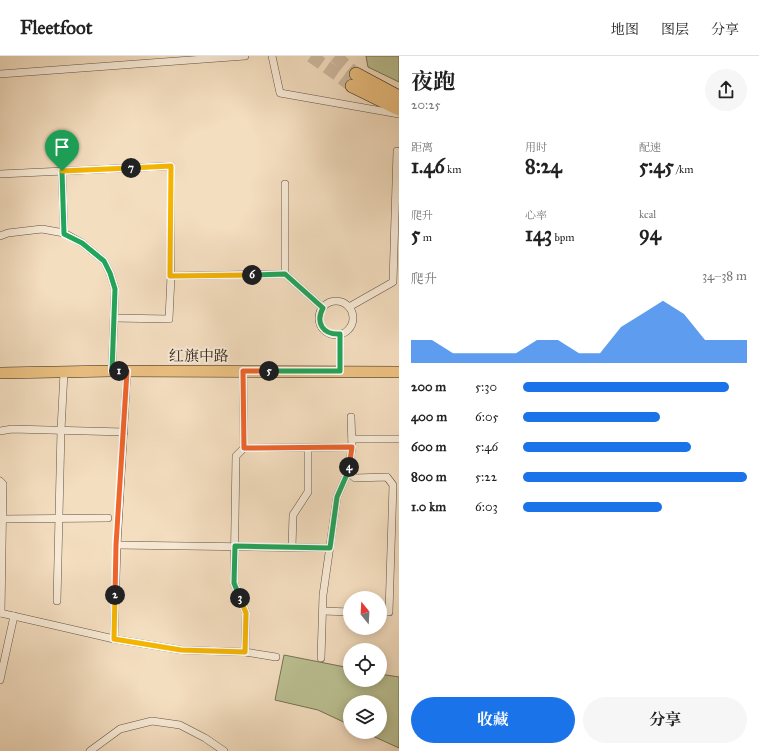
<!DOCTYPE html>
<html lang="zh">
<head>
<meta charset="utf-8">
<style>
	body { margin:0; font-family:"IM FELL Great Primer","Noto Serif SC",serif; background:#f6f6f6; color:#222; height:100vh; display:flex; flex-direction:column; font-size:15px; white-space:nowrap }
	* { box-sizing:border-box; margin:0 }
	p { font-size:13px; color:#767676 }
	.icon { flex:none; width:22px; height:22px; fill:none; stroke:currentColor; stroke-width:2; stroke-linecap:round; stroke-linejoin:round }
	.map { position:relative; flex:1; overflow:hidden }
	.side { display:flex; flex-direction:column; background:#fff; width:360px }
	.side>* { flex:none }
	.needle { width:26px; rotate:342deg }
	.controls { position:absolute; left:343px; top:535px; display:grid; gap:8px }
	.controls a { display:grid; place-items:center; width:44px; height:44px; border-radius:50%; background:#fff; box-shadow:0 2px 10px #0003; font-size:20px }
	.pin { position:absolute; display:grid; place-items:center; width:34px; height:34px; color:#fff; margin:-41px -17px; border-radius:50% 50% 50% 0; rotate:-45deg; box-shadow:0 0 4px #0007 }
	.pin .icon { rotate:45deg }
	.km { position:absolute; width:20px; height:20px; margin:-10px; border-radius:50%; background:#222; color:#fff; font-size:11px; line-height:20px; text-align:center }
	.round { display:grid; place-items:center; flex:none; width:42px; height:42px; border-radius:21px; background:#f6f6f6 }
	.summary { display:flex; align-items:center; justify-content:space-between; height:68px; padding:0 12px }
	h1 { font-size:22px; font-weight:700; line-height:30px }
	.figures { display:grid; grid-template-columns:repeat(3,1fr); gap:6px; height:68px; padding:4px 12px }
	.figures div { display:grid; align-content:center }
	.figures b { font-size:20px; font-weight:700 }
	.figures small { font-size:11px; font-weight:400 }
	.figures p { font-size:11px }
	.chart { height:112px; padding:8px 12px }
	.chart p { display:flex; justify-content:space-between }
	.chart svg { width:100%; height:72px; margin-top:4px; fill:#1a73e8; opacity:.7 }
	.action { display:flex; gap:8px; margin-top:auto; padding:8px 12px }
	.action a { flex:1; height:46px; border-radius:24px; background:#1a73e8; color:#fff; font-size:16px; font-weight:700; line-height:46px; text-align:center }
	.action a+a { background:#f6f6f6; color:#222 }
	ul { padding:0 12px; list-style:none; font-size:13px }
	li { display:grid; grid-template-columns:64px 48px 1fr; align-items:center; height:30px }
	li i { height:10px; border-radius:5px; background:#1a73e8 }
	header { display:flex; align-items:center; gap:24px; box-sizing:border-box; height:56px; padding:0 20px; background:#fff; border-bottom:1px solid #e0e0e0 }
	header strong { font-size:19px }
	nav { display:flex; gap:22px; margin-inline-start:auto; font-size:14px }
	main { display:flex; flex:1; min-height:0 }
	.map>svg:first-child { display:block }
	.green { fill:#bbc193; stroke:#767258 }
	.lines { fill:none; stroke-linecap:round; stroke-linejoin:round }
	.highway-tunnel { stroke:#cdb99f; stroke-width:13; stroke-dasharray:13 6; stroke-linecap:butt }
	.street-casing { stroke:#625245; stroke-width:8 }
	.primary-casing { stroke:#31241c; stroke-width:12 }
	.highway-casing { stroke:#31241c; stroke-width:14 }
	.street { stroke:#f8ead6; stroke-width:7 }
	.primary { stroke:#eabf80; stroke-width:11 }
	.highway { stroke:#eabf80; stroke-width:13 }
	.split-1-casing { stroke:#fff; stroke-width:8 }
	.split-2-casing { stroke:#fff; stroke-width:8 }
	.split-3-casing { stroke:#fff; stroke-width:8 }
	.split-4-casing { stroke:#fff; stroke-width:8 }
	.split-5-casing { stroke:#fff; stroke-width:8 }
	.split-6-casing { stroke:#fff; stroke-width:8 }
	.split-7-casing { stroke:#fff; stroke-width:8 }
	.split-8-casing { stroke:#fff; stroke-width:8 }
	.split-1 { stroke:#22a559; stroke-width:5 }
	.split-2 { stroke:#f0652b; stroke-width:5 }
	.split-3 { stroke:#f5b400; stroke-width:5 }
	.split-4 { stroke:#22a559; stroke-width:5 }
	.split-5 { stroke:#f0652b; stroke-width:5 }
	.split-6 { stroke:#22a559; stroke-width:5 }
	.split-7 { stroke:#f5b400; stroke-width:5 }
	.split-8 { stroke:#f5b400; stroke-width:5 }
	.labels { text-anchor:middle; stroke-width:4; stroke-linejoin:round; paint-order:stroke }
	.street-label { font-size:15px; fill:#31241c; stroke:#f8ead6 }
</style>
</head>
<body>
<header>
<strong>Fleetfoot</strong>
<nav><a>地图</a><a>图层</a><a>分享</a></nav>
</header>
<main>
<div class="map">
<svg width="399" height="695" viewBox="0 0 399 695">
	<rect width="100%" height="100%" fill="#f4dec0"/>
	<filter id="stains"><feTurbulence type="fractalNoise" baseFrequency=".005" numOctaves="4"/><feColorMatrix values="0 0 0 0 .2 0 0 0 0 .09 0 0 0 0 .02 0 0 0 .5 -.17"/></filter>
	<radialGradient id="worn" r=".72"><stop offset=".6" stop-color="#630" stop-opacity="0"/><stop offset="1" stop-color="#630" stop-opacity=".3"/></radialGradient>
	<g class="green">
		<path d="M366,0H399V26L368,11Z"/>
		<path d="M284,599L350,612V624H380V618L399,621V692L364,676H380V646H350V669L318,654L275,644Z"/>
	</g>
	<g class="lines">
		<g class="highway-tunnel">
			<path d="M311,0L338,19L352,30"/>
			<path d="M335,0L356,18"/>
		</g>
		<defs>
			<g id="street">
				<path d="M272,0L280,37L399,58"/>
				<path d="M0,18L245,0"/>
				<path d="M62,115L64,177"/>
				<path d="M0,118L171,110V220L169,263L114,262"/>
				<path d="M285,128V218L323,252"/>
				<path d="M0,180L8,177L42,173L64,177L82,187L104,205L110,217L115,233L112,315"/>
				<path d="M171,220L285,218"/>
				<circle cx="336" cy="262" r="17"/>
				<path d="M349,251L393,226L397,95"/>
				<path d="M243,315L244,392L352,391L351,361"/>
				<path d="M340,315V278"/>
				<path d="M0,375L12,373L124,376"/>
				<path d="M352,383H399"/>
				<path d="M244,392L236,400L234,527L246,557L245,596"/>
				<path d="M348,416L355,422L387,421L393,429L389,556H380"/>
				<path d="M0,425L3,428L1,557"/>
				<path d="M2,463L108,462"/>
				<path d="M117,489L329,492"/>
				<path d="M292,491L293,459L308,436V392"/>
				<path d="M57,545L61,374L64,316"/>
				<path d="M323,555L350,556"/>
				<path d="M0,557L114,583L181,594L245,596L276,601"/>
				<path d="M114,583L117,489L127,315"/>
				<path d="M321,602L323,539L337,441L348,416L352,391"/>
				<path d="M0,624L14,560"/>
				<path d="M90,695L120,673L152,665L180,669L205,682L224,695"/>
			</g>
			<path id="primary" d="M0,317L112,315L399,316"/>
			<g id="highway">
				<path d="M356,18L399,41"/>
				<path d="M352,30L399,53"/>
			</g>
		</defs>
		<use href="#street" class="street-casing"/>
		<use href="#primary" class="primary-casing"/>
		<use href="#highway" class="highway-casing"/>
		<use href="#street" class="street"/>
		<use href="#primary" class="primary"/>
		<use href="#highway" class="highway"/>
	</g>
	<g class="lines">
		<defs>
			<path id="split-1" d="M62,115L64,178L82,187L104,205L110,217L115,233L112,315H119"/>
			<path id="split-2" d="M115,539L116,489L127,315H119"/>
			<path id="split-3" d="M115,539L114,583L181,594L245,596L246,557L240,542"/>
			<path id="split-4" d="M240,542L234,527L235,490L330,492L337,441L348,416L349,411"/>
			<path id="split-5" d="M269,315H243L244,392L352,391L349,411"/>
			<path id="split-6" d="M252,219L285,218L323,252C315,267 323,279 340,278V315H269"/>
			<path id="split-7" d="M131,112L171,110L170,220L252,219"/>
			<path id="split-8" d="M62,115L131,112"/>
		</defs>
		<use href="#split-1" class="split-1-casing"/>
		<use href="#split-2" class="split-2-casing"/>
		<use href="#split-3" class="split-3-casing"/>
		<use href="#split-4" class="split-4-casing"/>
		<use href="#split-5" class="split-5-casing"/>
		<use href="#split-6" class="split-6-casing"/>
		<use href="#split-7" class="split-7-casing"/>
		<use href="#split-8" class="split-8-casing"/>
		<use href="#split-1" class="split-1"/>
		<use href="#split-2" class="split-2"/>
		<use href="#split-3" class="split-3"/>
		<use href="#split-4" class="split-4"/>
		<use href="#split-5" class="split-5"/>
		<use href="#split-6" class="split-6"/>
		<use href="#split-7" class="split-7"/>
		<use href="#split-8" class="split-8"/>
	</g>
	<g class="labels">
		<g class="street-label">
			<text x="199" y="305">红旗中路</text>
		</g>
	</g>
	<rect width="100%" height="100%" filter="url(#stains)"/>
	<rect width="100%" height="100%" fill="url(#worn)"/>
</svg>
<div class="controls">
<a><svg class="needle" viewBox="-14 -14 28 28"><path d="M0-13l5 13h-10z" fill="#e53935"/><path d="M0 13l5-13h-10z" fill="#767676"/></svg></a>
<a><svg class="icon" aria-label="locate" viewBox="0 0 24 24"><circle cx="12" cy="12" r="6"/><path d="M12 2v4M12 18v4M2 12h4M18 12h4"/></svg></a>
<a><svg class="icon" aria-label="layers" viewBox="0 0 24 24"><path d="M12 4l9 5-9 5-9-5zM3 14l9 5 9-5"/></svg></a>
</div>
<div class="pin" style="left:62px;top:115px;background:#1e9e55"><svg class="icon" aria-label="arrive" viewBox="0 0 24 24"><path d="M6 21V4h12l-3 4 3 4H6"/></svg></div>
<b class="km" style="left:119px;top:315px">1</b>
<b class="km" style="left:115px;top:539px">2</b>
<b class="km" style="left:240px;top:542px">3</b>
<b class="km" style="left:349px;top:411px">4</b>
<b class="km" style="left:269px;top:315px">5</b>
<b class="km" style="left:252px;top:219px">6</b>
<b class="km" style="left:131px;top:112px">7</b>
</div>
<section class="side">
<div class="summary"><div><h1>夜跑</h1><p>20:25</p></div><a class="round"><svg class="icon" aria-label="share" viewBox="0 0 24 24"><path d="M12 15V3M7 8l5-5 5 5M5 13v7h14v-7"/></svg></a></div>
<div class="figures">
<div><p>距离</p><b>1.46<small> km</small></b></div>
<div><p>用时</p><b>8:24</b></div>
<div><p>配速</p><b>5:45<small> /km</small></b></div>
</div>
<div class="figures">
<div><p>爬升</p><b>5<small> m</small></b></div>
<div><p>心率</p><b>143<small> bpm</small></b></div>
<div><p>kcal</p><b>94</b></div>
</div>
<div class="chart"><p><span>爬升</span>34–38 m</p>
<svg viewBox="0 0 160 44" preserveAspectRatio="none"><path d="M0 44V30L10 30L20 38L30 38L40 38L50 38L60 30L70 30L80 38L90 38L100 22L110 14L120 6L130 14L140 30L150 30L160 30V44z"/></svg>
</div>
<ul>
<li><b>200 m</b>5:30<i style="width:92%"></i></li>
<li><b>400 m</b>6:05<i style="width:61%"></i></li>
<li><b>600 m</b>5:46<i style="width:75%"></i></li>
<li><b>800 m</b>5:22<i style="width:100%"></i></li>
<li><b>1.0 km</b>6:03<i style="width:62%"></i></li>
</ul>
<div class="action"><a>收藏</a><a>分享</a></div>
</section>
</main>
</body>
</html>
